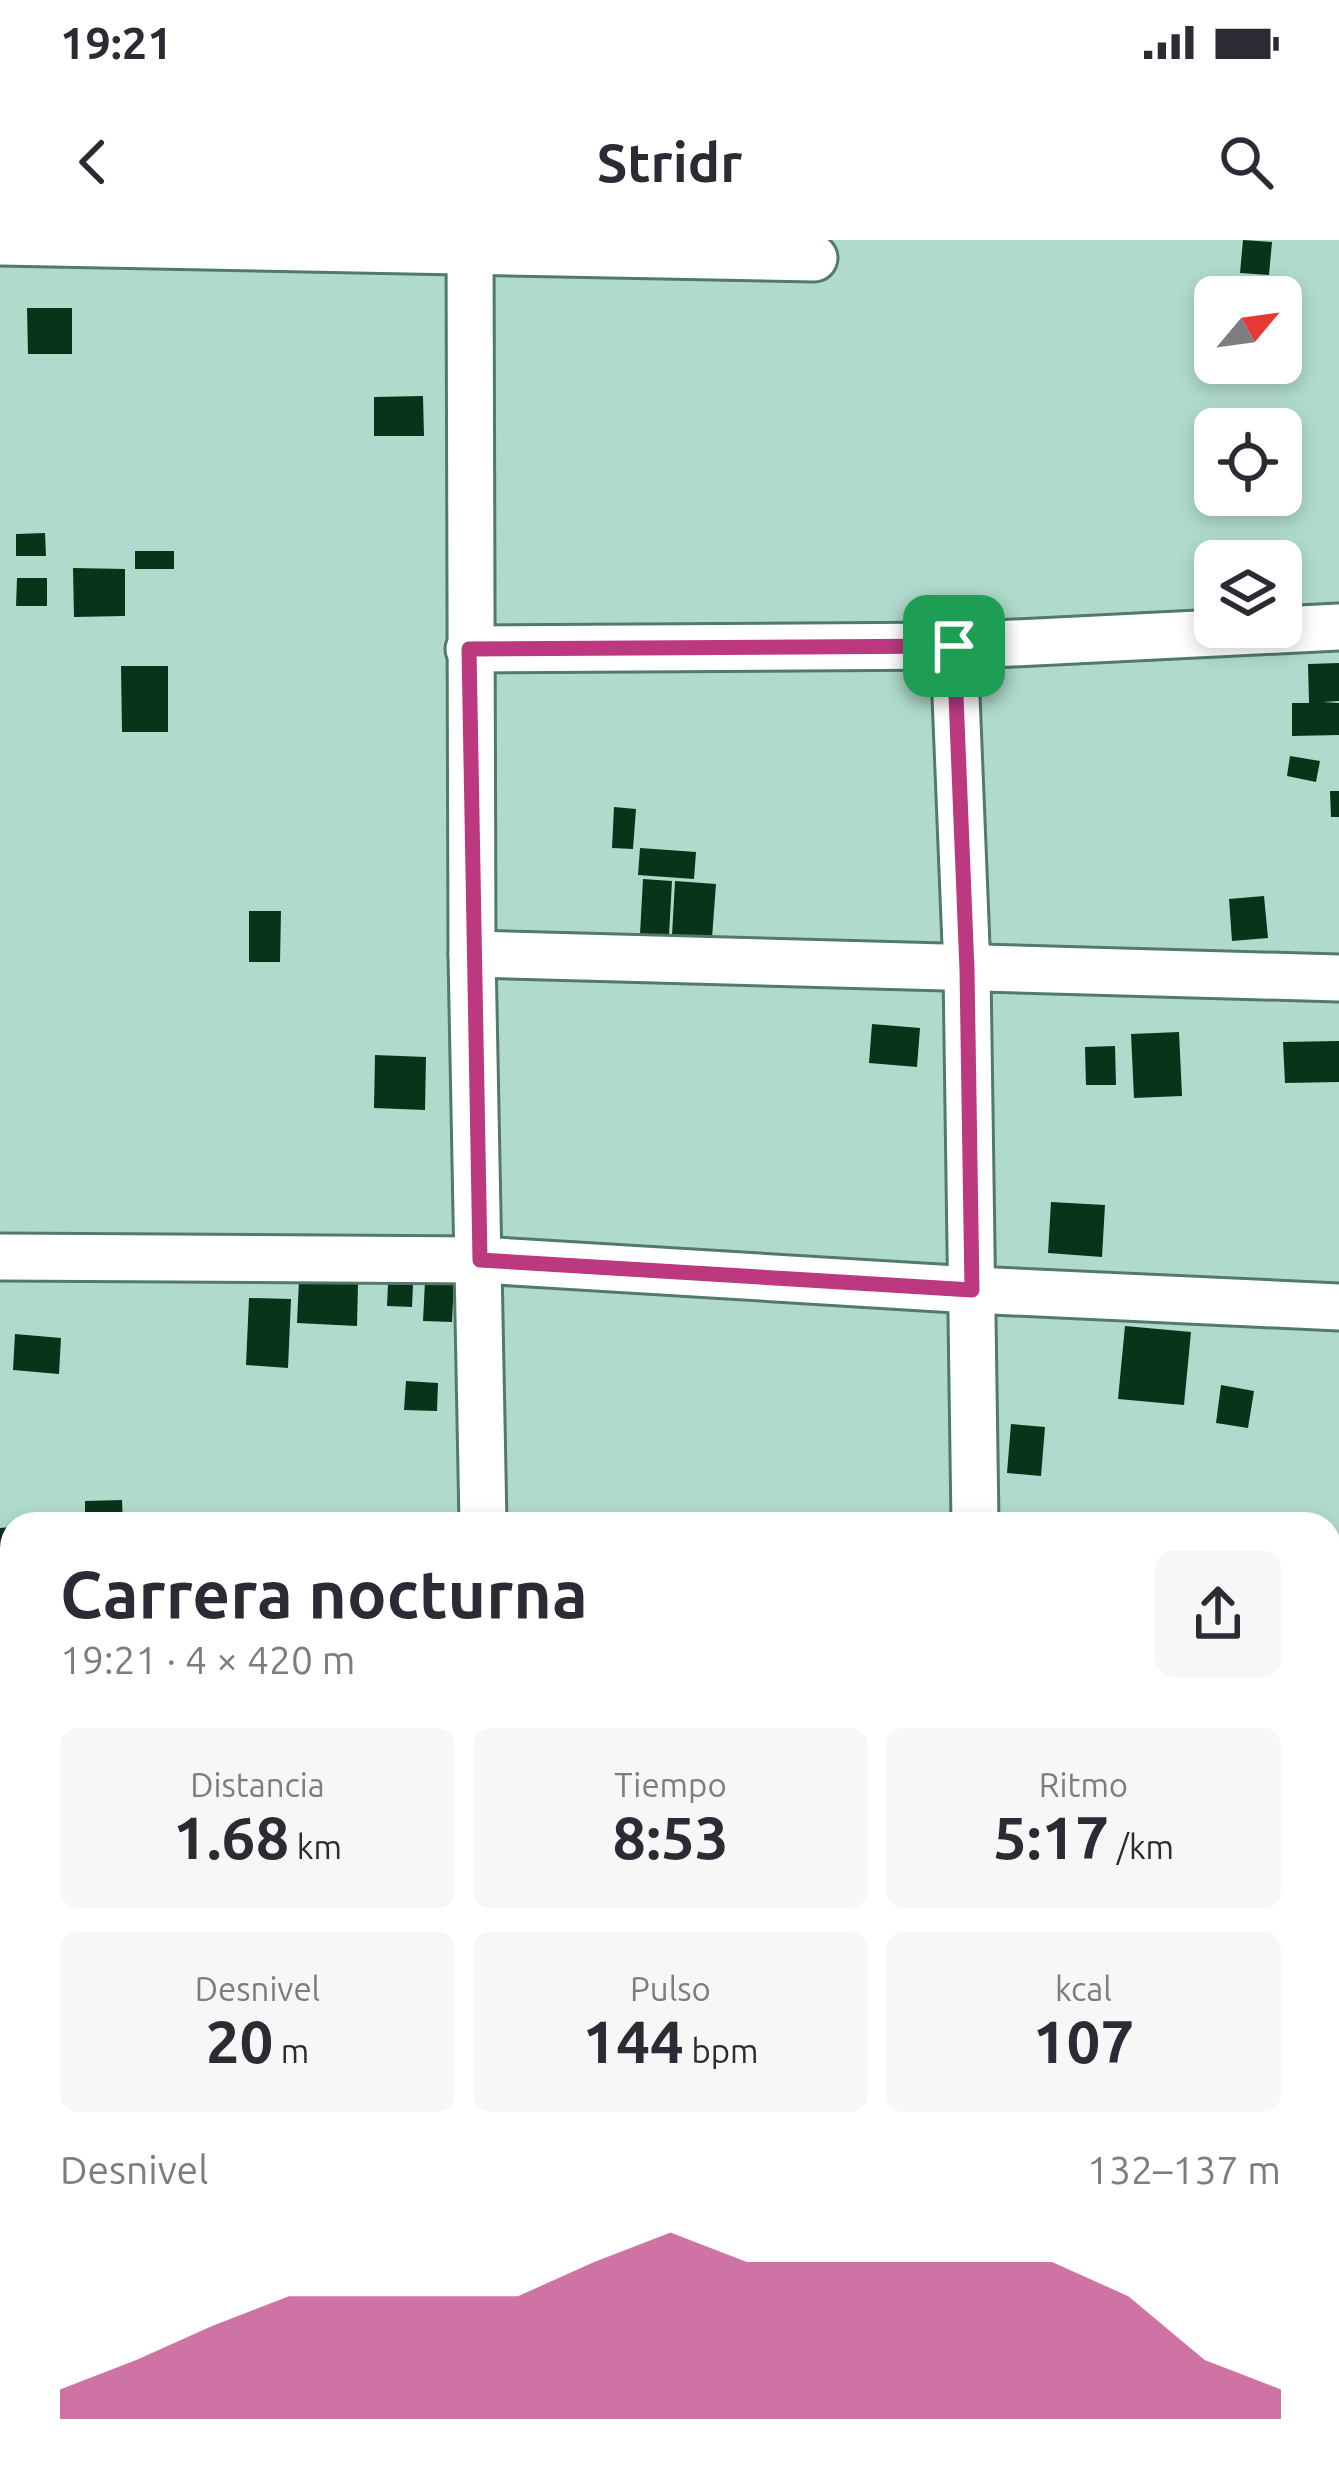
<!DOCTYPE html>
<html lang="es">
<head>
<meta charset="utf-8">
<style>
	body { margin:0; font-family:Ubuntu,sans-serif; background:#f7f7f7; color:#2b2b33; height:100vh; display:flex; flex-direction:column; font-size:45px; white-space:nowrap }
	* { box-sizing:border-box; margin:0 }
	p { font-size:39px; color:#7c7c81 }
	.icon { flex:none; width:66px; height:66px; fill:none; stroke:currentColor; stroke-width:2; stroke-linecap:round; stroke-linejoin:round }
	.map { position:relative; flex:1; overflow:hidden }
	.side { position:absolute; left:0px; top:1272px; width:1341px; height:975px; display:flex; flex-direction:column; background:#fff; border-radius:36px 36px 0 0; box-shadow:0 6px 18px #0003 }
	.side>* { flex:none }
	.needle { width:78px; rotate:61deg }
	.fabs { position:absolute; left:1194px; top:36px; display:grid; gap:24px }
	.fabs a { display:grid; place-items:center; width:108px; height:108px; border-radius:18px; background:#fff; box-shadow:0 6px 18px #0003; font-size:60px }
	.pin { position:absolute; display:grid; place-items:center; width:102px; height:102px; color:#fff; margin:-51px; border-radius:24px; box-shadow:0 6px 18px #0006 }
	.round { display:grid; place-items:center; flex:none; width:126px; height:126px; border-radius:18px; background:#f7f7f7 }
	.headline { display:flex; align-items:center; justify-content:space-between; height:204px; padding:0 60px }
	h1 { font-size:66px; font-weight:700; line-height:90px }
	.stats { display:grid; grid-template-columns:repeat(3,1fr); gap:18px; height:204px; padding:12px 60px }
	.stats div { display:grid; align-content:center; border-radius:18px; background:#f7f7f7; text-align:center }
	.stats b { font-size:60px; font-weight:700 }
	.stats small { font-size:33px; font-weight:400 }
	.stats p { font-size:33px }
	.chart { height:336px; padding:24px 60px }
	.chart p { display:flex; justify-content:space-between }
	.chart svg { width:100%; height:216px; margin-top:12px; fill:#bc3980; opacity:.7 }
	.status { display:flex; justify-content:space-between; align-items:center; height:84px; padding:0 60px; background:#fff; direction:ltr }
	.status svg { height:33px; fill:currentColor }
	header { display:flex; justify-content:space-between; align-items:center; height:156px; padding:0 60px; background:#fff; font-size:54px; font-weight:700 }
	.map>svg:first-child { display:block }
	.building { fill:#0a3419 }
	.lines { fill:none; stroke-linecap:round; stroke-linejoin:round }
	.minor-casing { stroke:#51796c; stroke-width:51 }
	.minor { stroke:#fff; stroke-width:45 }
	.route-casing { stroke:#fff; stroke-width:24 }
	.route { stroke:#bc3980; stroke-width:15 }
</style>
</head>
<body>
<div class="status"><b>19:21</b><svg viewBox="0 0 49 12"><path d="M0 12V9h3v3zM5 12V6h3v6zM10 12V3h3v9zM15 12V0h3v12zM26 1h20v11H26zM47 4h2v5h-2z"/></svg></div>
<header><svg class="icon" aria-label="back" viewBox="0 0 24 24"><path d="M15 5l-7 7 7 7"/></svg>Stridr<svg class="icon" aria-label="search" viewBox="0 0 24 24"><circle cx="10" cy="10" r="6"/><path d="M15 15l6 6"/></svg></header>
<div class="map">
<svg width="1339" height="2246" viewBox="0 0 1339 2246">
	<rect width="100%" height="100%" fill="#b0dbcc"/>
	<g class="building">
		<path d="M1243,0L1272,2L1269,35L1240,33Z"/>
		<path d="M27,68H72V114H28Z"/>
		<path d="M423,156L424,196H374V157Z"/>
		<path d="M45,293L46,316H16V294Z"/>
		<rect x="135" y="311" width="39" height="18"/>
		<path d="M73,328L125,329V376L74,377Z"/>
		<path d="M17,338H47V366H16Z"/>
		<path d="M1339,423V461L1323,462L1339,463V495L1292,496V463H1309L1308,424Z"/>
		<path d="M121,426H168V492H122Z"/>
		<path d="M1290,516L1320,521L1316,542L1287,536Z"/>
		<path d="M1330,551H1339V577H1331Z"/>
		<path d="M614,567L636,569L633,609L612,608Z"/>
		<path d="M640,608L696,612L694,639L638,635Z"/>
		<path d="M643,639L672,641L669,696L640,694Z"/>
		<path d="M675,641L716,644L712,698L672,695Z"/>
		<path d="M1264,656L1268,698L1232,701L1229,659Z"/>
		<path d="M249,671H281L280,722H249Z"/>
		<path d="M872,784L920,788L917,827L869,823Z"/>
		<path d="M1179,792L1182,856L1134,858L1131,794Z"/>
		<path d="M1339,801V842L1285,843L1283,802Z"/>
		<path d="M1115,806L1116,845H1086L1085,807Z"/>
		<path d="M375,815L426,817L425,870L374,868Z"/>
		<path d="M1051,962L1105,965L1102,1017L1048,1013Z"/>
		<path d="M299,1040L358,1043L357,1086L297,1083Z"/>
		<path d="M425,1041L454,1042L452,1082L423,1081Z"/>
		<path d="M388,1044L413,1045L412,1067L387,1066Z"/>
		<path d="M249,1058L291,1059L288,1128L246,1125Z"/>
		<path d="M1125,1086L1191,1092L1184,1165L1118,1159Z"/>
		<path d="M15,1094L61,1098L59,1134L13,1130Z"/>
		<path d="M406,1141L438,1143L437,1171L404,1170Z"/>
		<path d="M1221,1145L1254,1151L1248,1188L1216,1183Z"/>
		<path d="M1011,1184L1045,1187L1041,1236L1007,1233Z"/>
		<path d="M122,1260L123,1284H85V1261Z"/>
		<path d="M12,1287V1337H0V1288Z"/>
		<path d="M240,2235L241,2246H199L198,2237Z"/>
		<path d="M682,2240L723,2242V2246H682Z"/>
	</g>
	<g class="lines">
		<defs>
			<g id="minor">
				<path d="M470,0L472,714L483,1284"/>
				<path d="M0,2L814,18"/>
				<path d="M954,406L967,730L975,1284"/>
				<path d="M469,409L954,406L1339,387"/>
				<path d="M472,714L1339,738"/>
				<path d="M0,1017L480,1020L972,1050L1339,1067"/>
				<path d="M1329,1438L1339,1439"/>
				<path d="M1329,1840H1339"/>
				<path d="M0,2195H12"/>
				<path d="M1329,2230L1339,2231"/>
				<path d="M482,2235V2246"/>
			</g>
		</defs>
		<use href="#minor" class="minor-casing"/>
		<use href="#minor" class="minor"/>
	</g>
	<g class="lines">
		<defs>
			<path id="route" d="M954,406L967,730L972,1050L480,1020L469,409Z"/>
		</defs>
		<use href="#route" class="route-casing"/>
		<use href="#route" class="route"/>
	</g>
</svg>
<div class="fabs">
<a><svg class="needle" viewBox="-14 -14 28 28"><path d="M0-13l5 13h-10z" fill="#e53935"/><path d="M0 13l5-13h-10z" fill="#7c7c81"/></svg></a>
<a><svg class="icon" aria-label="locate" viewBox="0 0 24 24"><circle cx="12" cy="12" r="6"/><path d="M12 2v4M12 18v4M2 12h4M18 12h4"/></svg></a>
<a><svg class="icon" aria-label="layers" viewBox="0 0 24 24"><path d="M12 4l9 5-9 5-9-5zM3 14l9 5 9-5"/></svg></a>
</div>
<div class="pin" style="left:954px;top:406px;background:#1e9e55"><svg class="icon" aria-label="arrive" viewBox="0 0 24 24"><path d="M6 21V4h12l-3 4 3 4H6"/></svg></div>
<section class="side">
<div class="headline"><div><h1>Carrera nocturna</h1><p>19:21 · 4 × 420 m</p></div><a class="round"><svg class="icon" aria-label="share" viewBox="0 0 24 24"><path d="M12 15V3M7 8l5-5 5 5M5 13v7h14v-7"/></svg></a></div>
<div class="stats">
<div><p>Distancia</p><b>1.68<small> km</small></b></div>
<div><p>Tiempo</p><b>8:53</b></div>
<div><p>Ritmo</p><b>5:17<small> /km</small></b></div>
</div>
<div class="stats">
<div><p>Desnivel</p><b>20<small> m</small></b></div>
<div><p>Pulso</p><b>144<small> bpm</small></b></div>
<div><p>kcal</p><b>107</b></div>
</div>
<div class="chart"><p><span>Desnivel</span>132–137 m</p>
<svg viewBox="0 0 160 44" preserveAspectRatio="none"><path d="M0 44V38L10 32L20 25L30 19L40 19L50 19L60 19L70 12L80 6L90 12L100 12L110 12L120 12L130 12L140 19L150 32L160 38V44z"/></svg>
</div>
</section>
</div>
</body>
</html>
